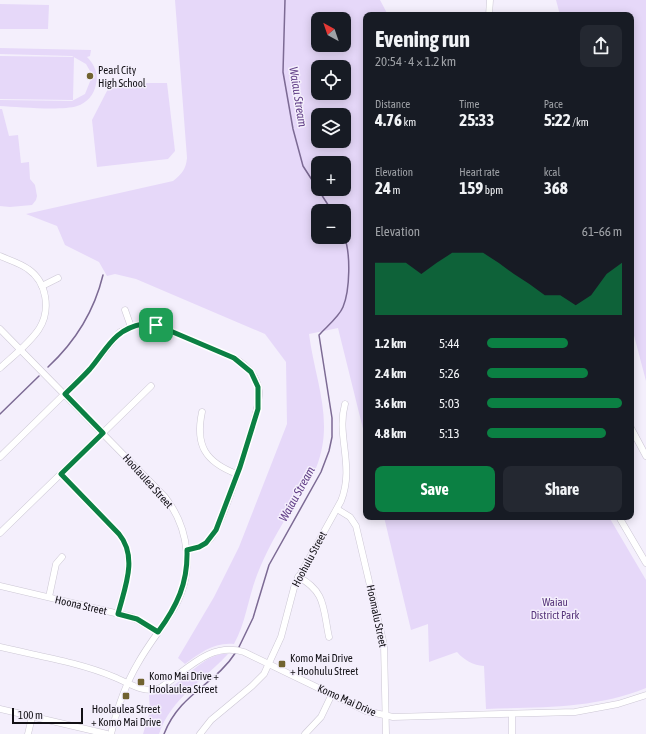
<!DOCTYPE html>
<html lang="en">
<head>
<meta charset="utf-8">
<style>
	body { margin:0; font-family:"Asap Condensed",sans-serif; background:#242831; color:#f1f3f6; height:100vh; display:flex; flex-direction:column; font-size:15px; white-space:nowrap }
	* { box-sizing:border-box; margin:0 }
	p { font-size:13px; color:#9ea1a6 }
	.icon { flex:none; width:22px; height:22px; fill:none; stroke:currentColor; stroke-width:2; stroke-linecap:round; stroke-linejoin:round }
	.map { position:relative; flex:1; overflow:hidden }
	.panel { position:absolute; left:363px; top:12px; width:271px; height:508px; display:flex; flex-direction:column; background:#171b24; border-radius:8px; box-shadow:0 2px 10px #0003 }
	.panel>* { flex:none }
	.needle { width:26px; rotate:320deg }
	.tools { position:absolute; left:311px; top:12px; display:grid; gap:8px }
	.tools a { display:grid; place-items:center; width:40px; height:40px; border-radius:8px; background:#171b24; box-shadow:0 2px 10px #0003; font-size:20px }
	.scale { position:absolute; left:12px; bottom:10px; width:71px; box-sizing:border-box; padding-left:4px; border:2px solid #121015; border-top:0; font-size:11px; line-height:14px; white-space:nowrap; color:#121015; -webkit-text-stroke:3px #f4effc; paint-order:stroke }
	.pin { position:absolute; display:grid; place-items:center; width:34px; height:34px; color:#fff; margin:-17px; border-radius:8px; box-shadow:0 2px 6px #0006 }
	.round { display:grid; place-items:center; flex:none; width:42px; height:42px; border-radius:8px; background:#242831 }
	.overview { display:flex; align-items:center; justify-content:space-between; height:68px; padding:0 12px }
	h1 { font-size:22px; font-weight:700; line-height:30px }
	.stats { display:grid; grid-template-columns:repeat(3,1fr); gap:6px; height:68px; padding:4px 12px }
	.stats div { display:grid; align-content:center }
	.stats b { font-size:17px; font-weight:700 }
	.stats small { font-size:11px; font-weight:400 }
	.stats p { font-size:11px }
	.chart { height:112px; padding:8px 12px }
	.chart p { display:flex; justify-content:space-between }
	.chart svg { width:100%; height:72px; margin-top:4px; fill:#0b8043; opacity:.7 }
	.cta { display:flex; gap:8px; margin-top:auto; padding:8px 12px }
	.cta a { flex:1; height:46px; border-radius:8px; background:#0b8043; color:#fff; font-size:16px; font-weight:700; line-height:46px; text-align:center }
	.cta a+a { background:#242831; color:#f1f3f6 }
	ul { padding:0 12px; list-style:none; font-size:13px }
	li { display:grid; grid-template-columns:64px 48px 1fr; align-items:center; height:30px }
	li i { height:10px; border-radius:5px; background:#0b8043 }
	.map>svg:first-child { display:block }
	.green { fill:#e6d8f9; fill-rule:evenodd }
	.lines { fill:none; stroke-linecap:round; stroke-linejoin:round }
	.stream { stroke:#7c6a94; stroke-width:1.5 }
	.minor-casing { stroke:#ccc7d4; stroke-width:7 }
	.minor { stroke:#fff; stroke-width:6 }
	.route-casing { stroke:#fff; stroke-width:8 }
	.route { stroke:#0b8043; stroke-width:5 }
	.poi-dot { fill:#716330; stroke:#f4effc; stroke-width:1.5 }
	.labels { text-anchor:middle; stroke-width:3; stroke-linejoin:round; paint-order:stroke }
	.poi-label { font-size:11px; fill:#121015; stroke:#f4effc; text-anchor:start }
	.street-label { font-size:11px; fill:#121015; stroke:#f4effc }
	.park-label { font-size:11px; fill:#56347a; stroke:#f4effc }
	.water-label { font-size:12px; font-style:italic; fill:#644289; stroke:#f4effc }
</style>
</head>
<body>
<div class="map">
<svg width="646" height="734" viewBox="0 0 646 734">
	<rect width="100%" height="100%" fill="#f4effc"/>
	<g class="green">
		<path d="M175,0H380L388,15H366V441L338,328L309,334C315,381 335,421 316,468C296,503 271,538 257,575C248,598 246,622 234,644C214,642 200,653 185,664L178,658L214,597L239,547L287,424L286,362L265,334L136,279L115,274L107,276L99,262L65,245L57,226L26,214L173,181C182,174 186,169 187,158ZM318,19H344V45H318ZM318,67H344V93H318ZM318,115H344V141H318ZM318,163H344V189H318ZM318,211H344V237H318Z"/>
		<path d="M556,0H646V381L631,324V15H560Z"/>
		<path d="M0,4L49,5L48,29H0Z"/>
		<path d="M0,48L91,50L90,56L87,57C94,64 99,74 96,84C94,95 87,103 77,106C62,111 18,107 0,106V100L72,101L85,94L91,79L90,71L86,64L72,56L0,54Z"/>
		<path d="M0,56L74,57L73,100L0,99Z"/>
		<path d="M123,83H167L175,151L168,159L97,167L92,120L109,87Z"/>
		<path d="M0,109H2L9,136L18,135L21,163L29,162L30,179L35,185L37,196L36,200L32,205L10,207L0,206Z"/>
		<path d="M384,517H609L646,580V688C595,709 540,707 486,709L484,666C473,665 465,661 457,652L429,662L428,624L411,630Z"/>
		<path d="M221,654H228C204,680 171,698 159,734H143L150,712L149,695C178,693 194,660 221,654Z"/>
	</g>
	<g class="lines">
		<g class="stream">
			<path d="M285,0L283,72L293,129L303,166L332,211"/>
			<path d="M48,367C75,342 94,312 103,275"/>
			<path d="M0,414L39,376"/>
			<path d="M238,649L253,618L269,565L321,472L329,451L332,437V418L319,335C326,327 339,317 343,307C350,290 351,253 344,236"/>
			<path d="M164,734C180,693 215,685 236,652"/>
		</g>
		<defs>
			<g id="minor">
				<path d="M489,15L490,0"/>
				<path d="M0,256C9,260 20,263 28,269C47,282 51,310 39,329C29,344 13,356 0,368"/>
				<path d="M42,286L58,278"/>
				<path d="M125,310L131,327"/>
				<path d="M0,329L165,497C190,529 195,574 173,610C162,628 148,645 138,663C125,685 117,709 111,734"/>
				<path d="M202,412C195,445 205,462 237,474"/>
				<path d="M631,428L646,456"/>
				<path d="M0,457L89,370L120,332L137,325H156L234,358C247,365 257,376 259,391C261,409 223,523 211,538C205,546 196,548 187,550"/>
				<path d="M61,474L119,534C138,557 124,587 118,614"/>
				<path d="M337,509L350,517L356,526L384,645L386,734"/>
				<path d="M619,517L646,563"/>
				<path d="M0,533L151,386"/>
				<path d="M298,577C326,591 323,609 329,637"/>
				<path d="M0,586L132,617L158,632"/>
				<path d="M49,597L56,564L62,557"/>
				<path d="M0,647C38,656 78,662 114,677C129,683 143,694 160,688C186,671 210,641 244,652L366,711L393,717L575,712L618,704L646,695"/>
				<path d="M0,709L107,734"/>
				<path d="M512,714V734"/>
				<path d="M28,734L32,717"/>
				<path d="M200,734L211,720L252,686L264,674L281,637L295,584L341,501C355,466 336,436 345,404"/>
				<path d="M305,734L321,717L332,694"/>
			</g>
		</defs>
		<use href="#minor" class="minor-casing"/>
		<use href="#minor" class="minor"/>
	</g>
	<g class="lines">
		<defs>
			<path id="route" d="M143,324L161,327L234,358L251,372L258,387V409L240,467L216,530L206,543L199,547L187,550C188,583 177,606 158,632L137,619L118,614C125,587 138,557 119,534L61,474L103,433L65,394C73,386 82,378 90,369C107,349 114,329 143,324Z"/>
		</defs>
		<use href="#route" class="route-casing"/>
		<use href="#route" class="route"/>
	</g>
	<g class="poi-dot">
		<circle cx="90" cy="76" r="4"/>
		<rect x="278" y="660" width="8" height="8" rx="2"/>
		<rect x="137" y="678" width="8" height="8" rx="2"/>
		<rect x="122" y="692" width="8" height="8" rx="2"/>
	</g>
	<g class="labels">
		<g class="poi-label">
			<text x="98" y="74">Pearl City<tspan x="98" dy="13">High School</tspan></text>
			<text x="290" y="662">Komo Mai Drive<tspan x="290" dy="13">+ Hoohulu Street</tspan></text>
			<text x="149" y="680">Komo Mai Drive +<tspan x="149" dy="13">Hoolaulea Street</tspan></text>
			<text x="126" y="713" text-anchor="middle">Hoolaulea Street<tspan x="126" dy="13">+ Komo Mai Drive</tspan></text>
		</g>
		<g class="street-label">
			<text transform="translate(148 481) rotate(48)" y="4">Hoolaulea Street</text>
			<text transform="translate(309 559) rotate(-62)" y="4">Hoohulu Street</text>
			<text transform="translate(81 605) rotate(13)" y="4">Hoona Street</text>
			<text transform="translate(377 616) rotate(78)" y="4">Hoomalu Street</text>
			<text transform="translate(347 700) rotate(24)" y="4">Komo Mai Drive</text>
		</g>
		<g class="park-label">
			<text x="555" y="606">Waiau<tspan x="555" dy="13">District Park</tspan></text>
		</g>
		<g class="water-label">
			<text transform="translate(298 97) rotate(81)" y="4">Waiau Stream</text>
			<text transform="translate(297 494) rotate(-61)" y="4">Waiau Stream</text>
		</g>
	</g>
</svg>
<div class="tools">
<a><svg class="needle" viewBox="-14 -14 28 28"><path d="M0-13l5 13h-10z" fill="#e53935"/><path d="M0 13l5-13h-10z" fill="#9ea1a6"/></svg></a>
<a><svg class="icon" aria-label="locate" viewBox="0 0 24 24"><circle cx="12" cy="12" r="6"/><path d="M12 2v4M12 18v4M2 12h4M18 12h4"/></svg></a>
<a><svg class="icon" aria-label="layers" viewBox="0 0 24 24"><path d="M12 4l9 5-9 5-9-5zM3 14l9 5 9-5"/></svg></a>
<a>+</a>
<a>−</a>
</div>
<div class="scale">100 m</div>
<div class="pin" style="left:156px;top:325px;background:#1e9e55"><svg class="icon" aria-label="arrive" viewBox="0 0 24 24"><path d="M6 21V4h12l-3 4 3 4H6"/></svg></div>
<section class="panel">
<div class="overview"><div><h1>Evening run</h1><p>20:54 · 4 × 1.2 km</p></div><a class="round"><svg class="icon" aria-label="share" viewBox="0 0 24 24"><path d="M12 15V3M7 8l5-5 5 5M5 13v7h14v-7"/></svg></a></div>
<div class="stats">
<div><p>Distance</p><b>4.76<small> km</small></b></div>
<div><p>Time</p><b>25:33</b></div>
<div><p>Pace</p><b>5:22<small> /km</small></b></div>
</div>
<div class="stats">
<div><p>Elevation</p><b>24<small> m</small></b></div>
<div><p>Heart rate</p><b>159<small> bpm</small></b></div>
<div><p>kcal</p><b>368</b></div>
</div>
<div class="chart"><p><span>Elevation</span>61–66 m</p>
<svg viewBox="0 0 160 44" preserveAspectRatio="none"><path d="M0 44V12L10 12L20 12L30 19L40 12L50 6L60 6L70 6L80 12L90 19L100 25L110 32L120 32L130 38L140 32L150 19L160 12V44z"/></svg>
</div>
<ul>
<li><b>1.2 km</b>5:44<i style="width:60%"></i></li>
<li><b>2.4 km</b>5:26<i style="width:75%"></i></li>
<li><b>3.6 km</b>5:03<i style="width:100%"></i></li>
<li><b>4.8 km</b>5:13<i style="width:88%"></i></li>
</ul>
<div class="cta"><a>Save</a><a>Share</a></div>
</section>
</div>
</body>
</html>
